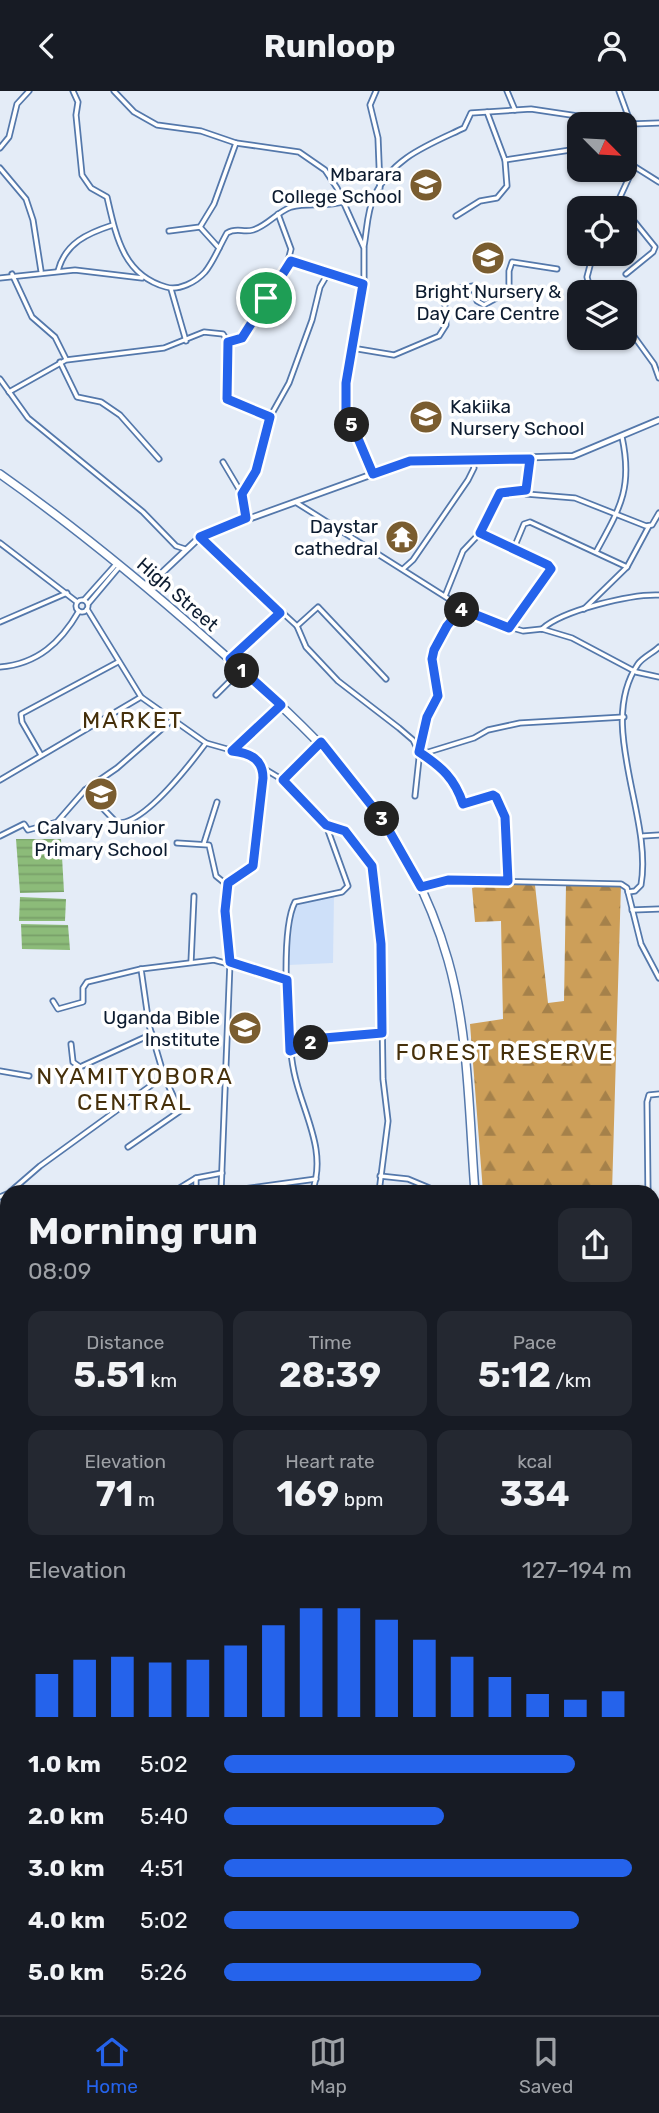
<!DOCTYPE html>
<html lang="en">
<head>
<meta charset="utf-8">
<style>
	body { margin:0; font-family:Rubik,sans-serif; background:#242831; color:#f1f3f6; height:100vh; display:flex; flex-direction:column; font-size:26px; white-space:nowrap }
	* { box-sizing:border-box; margin:0 }
	p { font-size:23px; color:#9ea1a6 }
	.icon { flex:none; width:38px; height:38px; fill:none; stroke:currentColor; stroke-width:2; stroke-linecap:round; stroke-linejoin:round }
	.map { position:relative; flex:1; overflow:hidden }
	.drawer { position:absolute; left:0px; top:1094px; width:660px; height:831px; display:flex; flex-direction:column; background:#171b24; border-radius:21px 21px 0 0; box-shadow:0 2px 5px #0004 }
	.drawer>* { flex:none }
	.needle { width:46px; rotate:114deg }
	.controls { position:absolute; left:567px; top:21px; display:grid; gap:14px }
	.controls a { display:grid; place-items:center; width:70px; height:70px; border-radius:14px; background:#171b24; box-shadow:0 2px 5px #0004; font-size:35px }
	.pin { position:absolute; display:grid; place-items:center; width:60px; height:60px; color:#fff; margin:-30px; border:4px solid #fff; border-radius:50%; box-shadow:0 2px 7px #0007 }
	.km { position:absolute; width:35px; height:35px; margin:-18px; border-radius:50%; background:#222; color:#fff; font-size:19px; line-height:35px; text-align:center }
	.round { display:grid; place-items:center; flex:none; width:74px; height:74px; border-radius:14px; background:#242831 }
	.summary { display:flex; align-items:center; justify-content:space-between; height:119px; padding:0 28px }
	h1 { font-size:38px; font-weight:700; line-height:52px }
	.figures { display:grid; grid-template-columns:repeat(3,1fr); gap:10px; height:119px; padding:7px 28px }
	.figures div { display:grid; align-content:center; border-radius:14px; background:#242831; text-align:center }
	.figures b { font-size:35px; font-weight:700 }
	.figures small { font-size:19px; font-weight:400 }
	.figures p { font-size:19px }
	.chart { height:196px; padding:14px 28px }
	.chart p { display:flex; justify-content:space-between }
	.chart svg { width:100%; height:126px; margin-top:7px; stroke:#2563eb; stroke-width:6 }
	ul { padding:0 28px; list-style:none; font-size:23px }
	li { display:grid; grid-template-columns:112px 84px 1fr; align-items:center; height:52px }
	li i { height:18px; border-radius:9px; background:#2563eb }
	header { display:flex; justify-content:space-between; align-items:center; height:91px; padding:0 28px; background:#171b24; font-size:32px; font-weight:700 }
	.menu { display:flex; justify-content:space-around; align-items:center; height:98px; border-top:2px solid #363941; background:#171b24; font-size:19px; color:#9ea1a6 }
	.menu a { display:grid; justify-items:center; gap:4px }
	.menu .current { color:#2563eb }
	.map>svg:first-child { display:block }
	.built { fill:#cee0f9 }
	.forest { fill:url(#forest-firs) }
	.water { fill:url(#water-rules) }
	.lines { fill:none; stroke-linecap:round; stroke-linejoin:round }
	.minor-casing { stroke:#5478ab; stroke-width:7 }
	.tertiary-casing { stroke:#5478ab; stroke-width:8 }
	.primary-casing { stroke:#5478ab; stroke-width:10 }
	.trunk-casing { stroke:#5478ab; stroke-width:11 }
	.minor { stroke:#fff; stroke-width:3.5 }
	.tertiary { stroke:#fff; stroke-width:4.5 }
	.primary { stroke:#fff; stroke-width:7 }
	.trunk { stroke:#fff; stroke-width:8 }
	.route-casing { stroke:#fff; stroke-width:14 }
	.route { stroke:#2563eb; stroke-width:9 }
	.labels { text-anchor:middle; stroke-width:7; stroke-linejoin:round; paint-order:stroke }
	.poi-label { font-size:19px; fill:#0d1c30; stroke:#fff; text-anchor:end }
	.street-label { font-size:19px; fill:#0d1c30; stroke:#fff }
	.quarter-label { font-size:23px; letter-spacing:2px; fill:#46300b; stroke:#fff }
</style>
</head>
<body>
<header><svg class="icon" aria-label="back" viewBox="0 0 24 24"><path d="M15 5l-7 7 7 7"/></svg>Runloop<svg class="icon" aria-label="person" viewBox="0 0 24 24"><circle cx="12" cy="8" r="4"/><path d="M4 21q1-7 8-7t8 7"/></svg></header>
<div class="map">
<svg width="659" height="1924" viewBox="0 0 659 1924">
	<defs>
		<pattern id="forest-firs" width="22" height="20" patternUnits="userSpaceOnUse" patternTransform="scale(1.75)"><rect width="22" height="20" fill="#cd9f59"/><path d="M5 1l3.5 6h-7zM16 11l3.5 6h-7z" fill="#a5814a"/></pattern>
		<pattern id="water-rules" width="6" height="5" patternUnits="userSpaceOnUse" patternTransform="scale(1.75)"><rect width="6" height="5" fill="#8cbb79"/><path d="M0 2.5h6" fill="none" stroke="#78a069"/></pattern>
	</defs>
	<rect width="100%" height="100%" fill="#e4ecf7"/>
	<g class="built">
		<path d="M334,803L333,872L288,874L295,811Z"/>
		<path d="M653,1730L659,1731V1863L653,1841Z"/>
	</g>
	<g class="forest">
		<path d="M485,792L535,794L548,912L564,910L566,794L621,793L612,1101H483L470,933L503,928L501,830L475,831L472,797Z"/>
		<path d="M653,1381L659,1395V1587L653,1596Z"/>
	</g>
	<g class="water">
		<path d="M16,748H61L64,801L20,802Z"/>
		<path d="M20,806L66,808L65,830H19Z"/>
		<path d="M21,833L68,834L70,859L22,858Z"/>
	</g>
	<g class="lines">
		<defs>
			<g id="minor">
				<path d="M73,0L78,11L76,24L82,84L91,97L107,106C116,145 123,184 166,196C179,200 196,191 205,181C214,170 220,154 227,142C237,136 243,142 253,139C267,135 277,121 291,116C310,111 327,117 345,110"/>
				<path d="M114,0L134,21L157,34L201,40L236,52L299,61L325,79L337,97L364,157V190L346,292V319L373,383"/>
				<path d="M376,0L370,14L378,47L380,97"/>
				<path d="M507,0L515,19"/>
				<path d="M619,0L631,33"/>
				<path d="M0,57L9,46L17,13L29,0"/>
				<path d="M505,69L577,58"/>
				<path d="M632,74L659,91"/>
				<path d="M0,77L26,108L33,129L41,180"/>
				<path d="M615,117L632,80L625,50"/>
				<path d="M625,119L655,156L653,161L626,183"/>
				<path d="M278,123L291,158L288,170"/>
				<path d="M456,125L480,110L497,107L507,95L505,69L487,21"/>
				<path d="M200,136L219,157"/>
				<path d="M169,140L200,136L214,113L236,52"/>
				<path d="M364,155C367,139 367,120 374,106C391,67 428,54 464,37L471,22L531,18L631,33L659,32"/>
				<path d="M58,180C65,152 88,142 113,134"/>
				<path d="M12,183L32,226L55,246L66,268"/>
				<path d="M0,187L75,179L142,187"/>
				<path d="M171,198L186,250"/>
				<path d="M591,201L587,186L593,163"/>
				<path d="M625,233L654,273L659,287"/>
				<path d="M228,251L227,308L270,326"/>
				<path d="M352,257L394,264L439,245L446,234L444,200L473,195L477,210L484,214L509,200V180L512,171L557,178"/>
				<path d="M60,271L77,306L101,311L120,324L159,368"/>
				<path d="M0,288L28,327L143,421L176,455L185,458"/>
				<path d="M9,301L66,269L164,257L204,241L223,243L228,251L239,249L288,170L327,184"/>
				<path d="M530,368L526,403L575,407L646,435L652,434L659,422"/>
				<path d="M223,371L242,403L246,427"/>
				<path d="M242,403L256,380L270,326L289,292L312,229L320,196L327,184L334,183L363,193"/>
				<path d="M297,412L479,527L523,540L542,538L572,547L636,581L659,586"/>
				<path d="M480,442L550,475L509,537"/>
				<path d="M200,446L297,535L306,556L338,590L399,637L413,649L419,661L449,682L461,702L463,714L493,704C513,720 506,766 508,791"/>
				<path d="M0,452L77,511"/>
				<path d="M514,457L524,433L530,431L627,476"/>
				<path d="M596,461C620,417 633,397 622,346"/>
				<path d="M403,478L413,469L468,389L474,377L472,368"/>
				<path d="M445,505L463,460L480,442L497,405L503,400L525,399"/>
				<path d="M84,509L117,472"/>
				<circle cx="82" cy="515" r="6"/>
				<path d="M88,513L120,475"/>
				<path d="M87,518L141,606L206,652L252,665L263,677L253,775L231,788L225,803L230,871L221,1101"/>
				<path d="M584,518L627,476L649,435"/>
				<path d="M0,531L67,502"/>
				<path d="M297,535L318,516L386,588"/>
				<path d="M542,538C563,519 631,503 659,504"/>
				<path d="M230,568L279,523"/>
				<path d="M0,576C38,573 61,551 79,520"/>
				<path d="M216,604L240,580"/>
				<path d="M232,660L281,614"/>
				<path d="M422,663L474,647L488,639L520,632L624,626"/>
				<path d="M41,664L22,631L21,623L118,571"/>
				<path d="M263,677L283,689L326,734L345,740L372,775L381,853L383,988L388,1030L379,1101"/>
				<path d="M0,689L141,606"/>
				<path d="M283,689L319,654"/>
				<path d="M85,699L117,732C144,734 191,672 206,652"/>
				<path d="M415,705L422,640L438,605L432,568L434,559L447,535L461,518"/>
				<path d="M0,745L24,733L28,739L57,731L85,699L117,677L172,629"/>
				<path d="M643,745L659,744"/>
				<path d="M177,752L209,754L216,785L227,794"/>
				<path d="M204,752L217,711"/>
				<path d="M421,796L448,789L621,793L627,797L641,853L659,887"/>
				<path d="M628,801L635,800L641,794C653,725 596,634 638,573C643,566 653,562 659,556"/>
				<path d="M632,819L659,818"/>
				<path d="M191,871L194,805"/>
				<path d="M53,910L58,918L83,911V897L87,891L141,878"/>
				<path d="M71,953L73,971L80,976L152,943"/>
				<path d="M291,960L324,948L382,942"/>
				<path d="M0,980L29,985"/>
				<path d="M128,1056L180,1020L164,985"/>
				<path d="M380,1085L408,1088L439,1101"/>
				<path d="M196,1087V1101"/>
				<path d="M10,1101L40,1075L164,985L149,934L141,878L214,869L287,889"/>
				<path d="M173,1101L196,1087L222,1082"/>
				<path d="M221,1101L316,1088"/>
				<path d="M312,1101C328,1059 302,1021 294,981C287,948 280,839 295,811L342,801L348,795L326,734"/>
				<path d="M648,1101L647,1011L649,1004L659,1003"/>
				<path d="M0,1106L7,1103"/>
				<path d="M653,1122L659,1121"/>
				<path d="M653,1140L659,1146"/>
				<path d="M0,1199L7,1197"/>
				<path d="M653,1209H659"/>
				<path d="M0,1240V1270"/>
				<path d="M653,1245H659"/>
				<path d="M0,1399L7,1403"/>
				<path d="M653,1727L659,1728"/>
				<path d="M0,1836L7,1833"/>
				<path d="M393,1918L394,1924"/>
				<path d="M422,1918L425,1924"/>
				<path d="M3,1924L23,1918"/>
				<path d="M352,1924L353,1918"/>
			</g>
			<path id="tertiary" d="M147,496L201,445L409,370L573,365L659,329"/>
			<path id="primary" d="M0,383C74,435 143,492 211,552C319,647 407,725 448,869C469,943 469,1025 475,1101"/>
			<g id="trunk">
				<path d="M653,1607L659,1598"/>
				<path d="M653,1615L659,1606"/>
				<path d="M587,1918L590,1924"/>
			</g>
		</defs>
		<use href="#minor" class="minor-casing"/>
		<use href="#tertiary" class="tertiary-casing"/>
		<use href="#primary" class="primary-casing"/>
		<use href="#trunk" class="trunk-casing"/>
		<use href="#minor" class="minor"/>
		<use href="#tertiary" class="tertiary"/>
		<use href="#primary" class="primary"/>
		<use href="#trunk" class="trunk"/>
	</g>
	<g class="lines">
		<defs>
			<path id="route" d="M291,170L363,193L346,292V319L373,383L410,370L530,368L526,399L500,402L480,442L548,474L551,478L509,537L461,518L447,535L434,559L432,568L438,605L427,626L419,661C442,676 455,688 463,713L493,704L496,706L505,726L508,790L448,789L421,796L383,729L321,651L283,689L326,734L345,740L372,775L381,853L382,942L324,947L290,960L287,889L230,871L225,820L228,792L253,775L263,687C263,668 250,662 232,660L281,614L230,568L280,522L200,446L246,427L242,403L256,380L270,326L227,308L228,251L242,247Z"/>
		</defs>
		<use href="#route" class="route-casing"/>
		<use href="#route" class="route"/>
	</g>
	<defs>
		<symbol id="school-disc" viewBox="-11 -11 22 22"><circle r="9.5" fill="#7a5d30" stroke="#fff"/><path d="M0-5L7-2L0 1L-7-2ZM-4 1L0 2.5L4 1V4Q0 6-4 4Z" fill="#fff"/></symbol>
		<symbol id="temple-disc" viewBox="-11 -11 22 22"><circle r="9.5" fill="#7a5d30" stroke="#fff"/><path d="M0-6L5-2H3V0L6.5 2.5H4V6H1.5V3h-3V6H-4V2.5H-6.5L-3 0V-2H-5Z" fill="#fff"/></symbol>
	</defs>
	<g fill-rule="evenodd">
		<use href="#school-disc" x="407" y="75" width="38" height="38"/>
		<use href="#school-disc" x="469" y="148" width="38" height="38"/>
		<use href="#school-disc" x="407" y="307" width="38" height="38"/>
		<use href="#temple-disc" x="383" y="427" width="38" height="38"/>
		<use href="#school-disc" x="82" y="684" width="38" height="38"/>
		<use href="#school-disc" x="226" y="918" width="38" height="38"/>
	</g>
	<g class="labels">
		<g class="poi-label">
			<text x="402" y="90">Mbarara<tspan x="402" dy="22">College School</tspan></text>
			<text x="488" y="207" text-anchor="middle">Bright Nursery &amp;<tspan x="488" dy="22">Day Care Centre</tspan></text>
			<text x="450" y="322" text-anchor="start">Kakiika<tspan x="450" dy="22">Nursery School</tspan></text>
			<text x="378" y="442">Daystar<tspan x="378" dy="22">cathedral</tspan></text>
			<text x="101" y="743" text-anchor="middle">Calvary Junior<tspan x="101" dy="22">Primary School</tspan></text>
			<text x="220" y="933">Uganda Bible<tspan x="220" dy="22">Institute</tspan></text>
		</g>
		<g class="street-label">
			<text transform="translate(178 503) rotate(41)" y="7">High Street</text>
		</g>
		<g class="quarter-label">
			<text x="133" y="637">MARKET</text>
			<text x="505" y="969">FOREST RESERVE</text>
			<text x="135" y="993">NYAMITYOBORA<tspan x="135" dy="26">CENTRAL</tspan></text>
		</g>
	</g>
</svg>
<div class="controls">
<a><svg class="needle" viewBox="-14 -14 28 28"><path d="M0-13l5 13h-10z" fill="#e53935"/><path d="M0 13l5-13h-10z" fill="#9ea1a6"/></svg></a>
<a><svg class="icon" aria-label="locate" viewBox="0 0 24 24"><circle cx="12" cy="12" r="6"/><path d="M12 2v4M12 18v4M2 12h4M18 12h4"/></svg></a>
<a><svg class="icon" aria-label="layers" viewBox="0 0 24 24"><path d="M12 4l9 5-9 5-9-5zM3 14l9 5 9-5"/></svg></a>
</div>
<div class="pin" style="left:266px;top:207px;background:#1e9e55"><svg class="icon" aria-label="arrive" viewBox="0 0 24 24"><path d="M6 21V4h12l-3 4 3 4H6"/></svg></div>
<b class="km" style="left:242px;top:580px">1</b>
<b class="km" style="left:311px;top:952px">2</b>
<b class="km" style="left:382px;top:728px">3</b>
<b class="km" style="left:462px;top:519px">4</b>
<b class="km" style="left:352px;top:334px">5</b>
<section class="drawer">
<div class="summary"><div><h1>Morning run</h1><p>08:09</p></div><a class="round"><svg class="icon" aria-label="share" viewBox="0 0 24 24"><path d="M12 15V3M7 8l5-5 5 5M5 13v7h14v-7"/></svg></a></div>
<div class="figures">
<div><p>Distance</p><b>5.51<small> km</small></b></div>
<div><p>Time</p><b>28:39</b></div>
<div><p>Pace</p><b>5:12<small> /km</small></b></div>
</div>
<div class="figures">
<div><p>Elevation</p><b>71<small> m</small></b></div>
<div><p>Heart rate</p><b>169<small> bpm</small></b></div>
<div><p>kcal</p><b>334</b></div>
</div>
<div class="chart"><p><span>Elevation</span>127–194 m</p>
<svg viewBox="0 0 160 44" preserveAspectRatio="none"><path d="M5 44V29M15 44V24M25 44V23M35 44V25M45 44V24M55 44V19M65 44V12M75 44V6M85 44V6M95 44V10M105 44V17M115 44V23M125 44V30M135 44V36M145 44V38M155 44V35"/></svg>
</div>
<ul>
<li><b>1.0 km</b>5:02<i style="width:86%"></i></li>
<li><b>2.0 km</b>5:40<i style="width:54%"></i></li>
<li><b>3.0 km</b>4:51<i style="width:100%"></i></li>
<li><b>4.0 km</b>5:02<i style="width:87%"></i></li>
<li><b>5.0 km</b>5:26<i style="width:63%"></i></li>
</ul>
</section>
</div>
<nav class="menu">
<a class="current"><svg class="icon" aria-label="home" viewBox="0 0 24 24"><path d="M3 11l9-7 9 7M6 9v11h12V9"/></svg>Home</a>
<a><svg class="icon" aria-label="map" viewBox="0 0 24 24"><path d="M3 6l6-2 6 2 6-2v14l-6 2-6-2-6 2zM9 4v14M15 6v14"/></svg>Map</a>
<a><svg class="icon" aria-label="saved" viewBox="0 0 24 24"><path d="M7 4h10v16l-5-4-5 4z"/></svg>Saved</a>
</nav>
</body>
</html>
